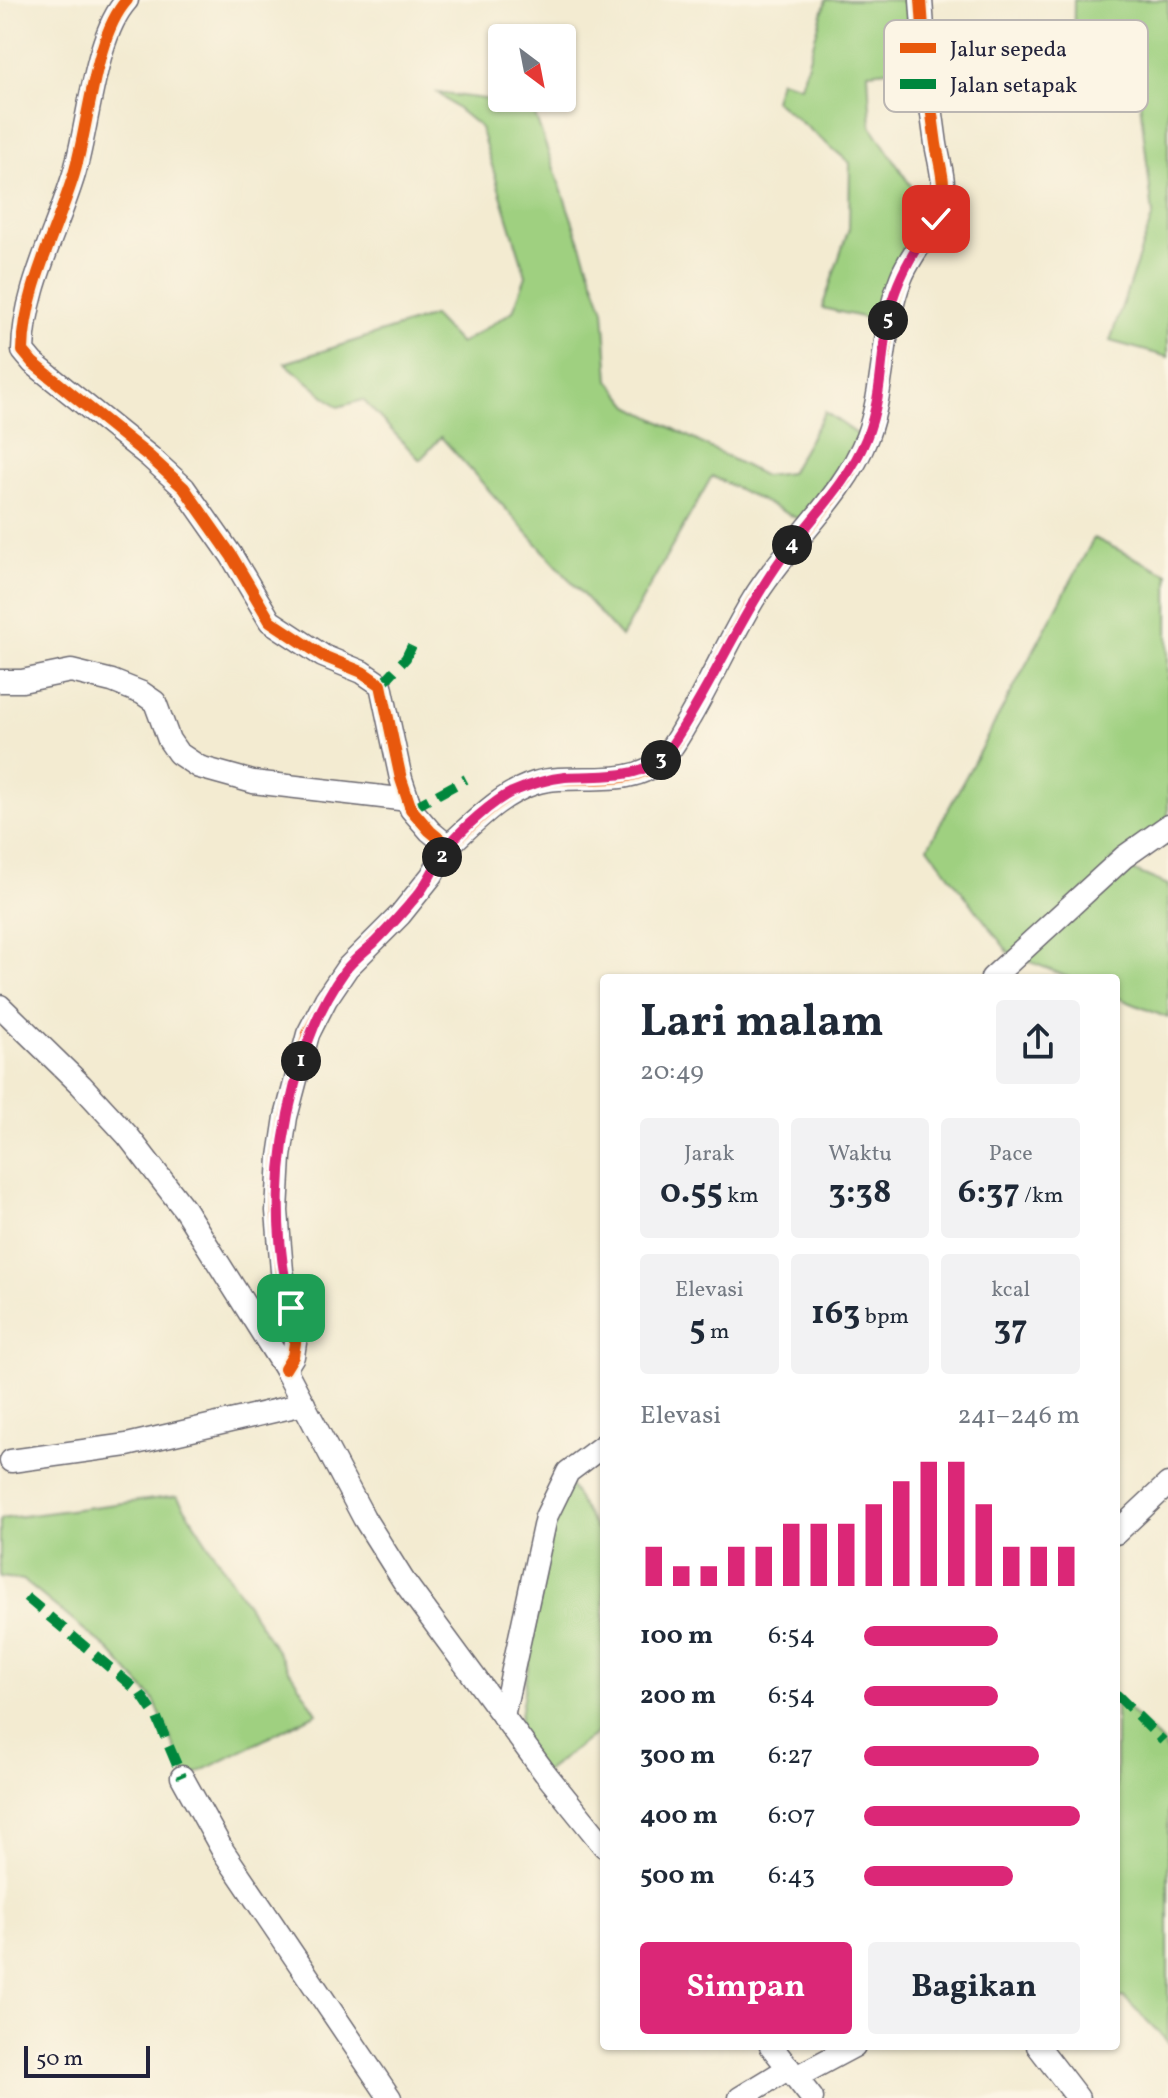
<!DOCTYPE html>
<html lang="id">
<head>
<meta charset="utf-8">
<style>
	body { margin:0; font-family:Vollkorn,serif; background:#f2f2f3; color:#1f2937; height:100vh; display:flex; flex-direction:column; font-size:30px; white-space:nowrap }
	* { box-sizing:border-box; margin:0 }
	p { font-size:26px; color:#747a83 }
	.icon { flex:none; width:44px; height:44px; fill:none; stroke:currentColor; stroke-width:2; stroke-linecap:round; stroke-linejoin:round }
	.map { position:relative; flex:1; overflow:hidden }
	.side { position:absolute; left:600px; top:974px; width:520px; height:1076px; display:flex; flex-direction:column; background:#fff; border-radius:8px; box-shadow:0 2px 6px #0004 }
	.side>* { flex:none }
	.needle { width:52px; rotate:148deg }
	.fabs { position:absolute; left:488px; top:24px; display:grid; gap:16px }
	.fabs a { display:grid; place-items:center; width:88px; height:88px; border-radius:8px; background:#fff; box-shadow:0 2px 6px #0004; font-size:40px }
	.scale { position:absolute; left:24px; bottom:20px; width:126px; box-sizing:border-box; padding-left:8px; border:4px solid #22223b; border-top:0; font-size:22px; line-height:28px; white-space:nowrap; color:#22223b; -webkit-text-stroke:6px #fcf5e5; paint-order:stroke }
	.pin { position:absolute; display:grid; place-items:center; width:68px; height:68px; color:#fff; margin:-34px; border-radius:16px; box-shadow:0 4px 12px #0006 }
	.km { position:absolute; width:40px; height:40px; margin:-20px; border-radius:50%; background:#222; color:#fff; font-size:22px; line-height:40px; text-align:center }
	.round { display:grid; place-items:center; flex:none; width:84px; height:84px; border-radius:8px; background:#f2f2f3 }
	.overview { display:flex; align-items:center; justify-content:space-between; height:136px; padding:0 40px }
	h1 { font-size:44px; font-weight:700; line-height:60px }
	.stats { display:grid; grid-template-columns:repeat(3,1fr); gap:12px; height:136px; padding:8px 40px }
	.stats div { display:grid; align-content:center; border-radius:8px; background:#f2f2f3; text-align:center }
	.stats b { font-size:34px; font-weight:700 }
	.stats small { font-size:22px; font-weight:400 }
	.stats p { font-size:22px }
	.chart { height:224px; padding:16px 40px }
	.chart p { display:flex; justify-content:space-between }
	.chart svg { width:100%; height:144px; margin-top:8px; stroke:#db2777; stroke-width:6 }
	.cta { display:flex; gap:16px; margin-top:auto; padding:16px 40px }
	.cta a { flex:1; height:92px; border-radius:8px; background:#db2777; color:#fff; font-size:32px; font-weight:700; line-height:92px; text-align:center }
	.cta a+a { background:#f2f2f3; color:#1f2937 }
	ul { padding:0 40px; list-style:none; font-size:26px }
	li { display:grid; grid-template-columns:128px 96px 1fr; align-items:center; height:60px }
	li i { height:20px; border-radius:10px; background:#db2777 }
	.map>svg:first-child { display:block }
	.green { fill:#9fd080; stroke:#60795e; stroke-width:2 }
	.lines { fill:none; stroke-linecap:round; stroke-linejoin:round }
	.minor-casing { stroke:#6b6870; stroke-width:25 }
	.minor { stroke:#fff; stroke-width:22 }
	.quiet { stroke:#00873e; stroke-width:10; stroke-dasharray:20 10; stroke-linecap:butt }
	.cycleway-casing { stroke:#fcf5e5; stroke-width:17 }
	.cycleway { stroke:#e8590c; stroke-width:12 }
	.route-casing { stroke:#fff; stroke-width:16 }
	.route { stroke:#db2777; stroke-width:10 }
	.key { fill:#fcf5e5; stroke:#bbb6b2; stroke-width:2 }
	.key-label { font-size:22px; fill:#22223b }
</style>
</head>
<body>
<div class="map">
<svg width="1168" height="2098" viewBox="0 0 1168 2098">
	<rect width="100%" height="100%" fill="#fcf5e5"/>
	<filter id="ink" filterUnits="userSpaceOnUse"><feTurbulence type="fractalNoise" baseFrequency=".0125" numOctaves="2"/><feDisplacementMap in="SourceGraphic" scale="16" xChannelSelector="R" yChannelSelector="G"/><feConvolveMatrix kernelMatrix="1 2 1 2 8 2 1 2 1" color-interpolation-filters="sRGB"/></filter>
	<filter id="wash" filterUnits="userSpaceOnUse"><feTurbulence type="fractalNoise" baseFrequency=".006" numOctaves="4" result="noise"/><feDisplacementMap in="SourceGraphic" scale="32" xChannelSelector="R" yChannelSelector="G"/><feGaussianBlur stdDeviation="1.8" result="paint"/><feColorMatrix in="noise" values="0 0 0 0 0 0 0 0 0 0 0 0 0 0 0 0 0 1.4 0 .05"/><feComposite in="paint" operator="in"/></filter>
	<g filter="url(#wash)">
		<rect width="100%" height="100%" fill="#f3ebd1"/>
		<g class="green">
			<path d="M826,0H913L918,67L868,72L871,126L929,213L907,246L875,320L822,308L849,228L850,163L774,100L780,80L801,86Z"/>
			<path d="M1074,0H1168V357L1110,341L1153,215L1139,93L1073,92Z"/>
			<path d="M502,88V98H529L604,310L609,380L630,406L764,476L790,473L825,412L860,436L800,520L712,476L621,637L441,437L420,460L363,400L338,407L285,363L433,316L460,344L513,311L526,276L480,127L438,93L492,100Z"/>
			<path d="M1094,538L1168,574V821L1111,861L1168,885V1018L1116,997V978H1070L1009,953L928,847Z"/>
			<path d="M561,1470L604,1543V1727L541,1775L516,1740Z"/>
			<path d="M177,1496L317,1713L188,1778L154,1700L109,1650L23,1580L0,1577V1519Z"/>
			<path d="M1116,1696L1163,1744L1168,1754V2042L1124,1997L1116,1998Z"/>
		</g>
	</g>
	<g filter="url(#ink)">
		<g class="lines">
			<defs>
				<g id="minor">
					<path d="M127,0C94,36 89,125 74,174C56,233 24,289 23,351L33,363L150,457L184,488L231,555L270,621L323,656L362,672L381,685L401,779L411,809L430,831L448,846L432,875L400,915L347,968L326,999L308,1034L286,1117L280,1157L277,1211L282,1271L296,1336L293,1356L285,1369"/>
					<path d="M0,681H22L71,671L112,681L142,693L155,702L169,740L178,753L199,767L253,782L408,800"/>
					<path d="M448,846C475,822 500,794 535,783C574,771 632,791 663,758C674,747 682,730 690,717C712,679 730,638 753,600C786,545 844,497 867,437C886,385 881,329 901,278C911,251 939,225 943,198C945,180 939,162 936,144C929,96 924,48 921,0"/>
					<path d="M992,978L1124,857L1168,826"/>
					<path d="M0,1006L81,1085L128,1136L185,1210L285,1369L364,1518L403,1580L545,1773L604,1846"/>
					<path d="M11,1461L127,1445L304,1404"/>
					<path d="M1116,1533L1168,1484"/>
					<path d="M503,1716L546,1517L568,1472L604,1445"/>
					<path d="M182,1777L223,1851L390,2098"/>
					<path d="M771,2046L812,2098"/>
					<path d="M1038,2046L1078,2098"/>
					<path d="M796,2077L854,2046"/>
					<path d="M740,2098L789,2068"/>
				</g>
			</defs>
			<use href="#minor" class="minor-casing"/>
			<use href="#minor" class="minor"/>
			<g class="quiet">
				<path d="M381,685L406,658L414,641"/>
				<path d="M411,809L466,779"/>
				<path d="M26,1597L140,1693L157,1718L182,1777"/>
				<path d="M1116,1694L1163,1741"/>
			</g>
			<defs>
				<g id="cycleway">
					<path d="M127,0C94,36 89,125 74,174C56,233 24,289 23,351L33,363L150,457L184,488L231,555L270,621L323,656L362,672L381,685L401,779L411,809L430,831L448,846L432,875L400,915L347,968L326,999L308,1034L286,1117L280,1157L277,1211L282,1271L296,1336L293,1356L285,1369"/>
					<path d="M448,846C475,822 500,794 535,783C574,771 632,791 663,758C674,747 682,730 690,717C712,679 730,638 753,600C786,545 844,497 867,437C886,385 881,329 901,278C911,251 939,225 943,198C945,180 939,162 936,144C929,96 924,48 921,0"/>
				</g>
			</defs>
			<use href="#cycleway" class="cycleway-casing"/>
			<use href="#cycleway" class="cycleway"/>
		</g>
	</g>
	<g class="lines" filter="url(#ink)">
		<defs>
			<path id="route" d="M291,1308C273,1232 275,1160 295,1084C306,1043 319,1007 344,972C352,961 364,952 374,943C390,927 405,910 420,892C431,877 438,859 449,845C462,829 493,801 512,792C529,785 546,779 565,777C604,774 646,783 671,746C710,689 736,625 775,568C804,524 846,488 866,439C883,395 880,361 888,317C895,281 914,249 936,219"/>
		</defs>
		<use href="#route" class="route-casing"/>
		<use href="#route" class="route"/>
	</g>
	<rect x="884" y="20" width="264" height="92" rx="12" class="key"/>
	<rect x="900" y="43" width="36" height="10" fill="#e8590c"/>
	<rect x="900" y="79" width="36" height="10" fill="#00873e"/>
	<g class="key-label">
		<text x="950" y="56">Jalur sepeda</text>
		<text x="950" y="92">Jalan setapak</text>
	</g>
</svg>
<div class="fabs">
<a><svg class="needle" viewBox="-14 -14 28 28"><path d="M0-13l5 13h-10z" fill="#e53935"/><path d="M0 13l5-13h-10z" fill="#747a83"/></svg></a>
</div>
<div class="scale">50 m</div>
<div class="pin" style="left:291px;top:1308px;background:#1e9e55"><svg class="icon" aria-label="arrive" viewBox="0 0 24 24"><path d="M6 21V4h12l-3 4 3 4H6"/></svg></div>
<div class="pin" style="left:936px;top:219px;background:#d93025"><svg class="icon" aria-label="check" viewBox="0 0 24 24"><path d="M5 12l5 5 9-10"/></svg></div>
<b class="km" style="left:301px;top:1061px">1</b>
<b class="km" style="left:442px;top:857px">2</b>
<b class="km" style="left:661px;top:760px">3</b>
<b class="km" style="left:792px;top:545px">4</b>
<b class="km" style="left:888px;top:320px">5</b>
<section class="side">
<div class="overview"><div><h1>Lari malam</h1><p>20:49</p></div><a class="round"><svg class="icon" aria-label="share" viewBox="0 0 24 24"><path d="M12 15V3M7 8l5-5 5 5M5 13v7h14v-7"/></svg></a></div>
<div class="stats">
<div><p>Jarak</p><b>0.55<small> km</small></b></div>
<div><p>Waktu</p><b>3:38</b></div>
<div><p>Pace</p><b>6:37<small> /km</small></b></div>
</div>
<div class="stats">
<div><p>Elevasi</p><b>5<small> m</small></b></div>
<div><b>163<small> bpm</small></b></div>
<div><p>kcal</p><b>37</b></div>
</div>
<div class="chart"><p><span>Elevasi</span>241–246 m</p>
<svg viewBox="0 0 160 44" preserveAspectRatio="none"><path d="M5 44V32M15 44V38M25 44V38M35 44V32M45 44V32M55 44V25M65 44V25M75 44V25M85 44V19M95 44V12M105 44V6M115 44V6M125 44V19M135 44V32M145 44V32M155 44V32"/></svg>
</div>
<ul>
<li><b>100 m</b>6:54<i style="width:62%"></i></li>
<li><b>200 m</b>6:54<i style="width:62%"></i></li>
<li><b>300 m</b>6:27<i style="width:81%"></i></li>
<li><b>400 m</b>6:07<i style="width:100%"></i></li>
<li><b>500 m</b>6:43<i style="width:69%"></i></li>
</ul>
<div class="cta"><a>Simpan</a><a>Bagikan</a></div>
</section>
</div>
</body>
</html>
